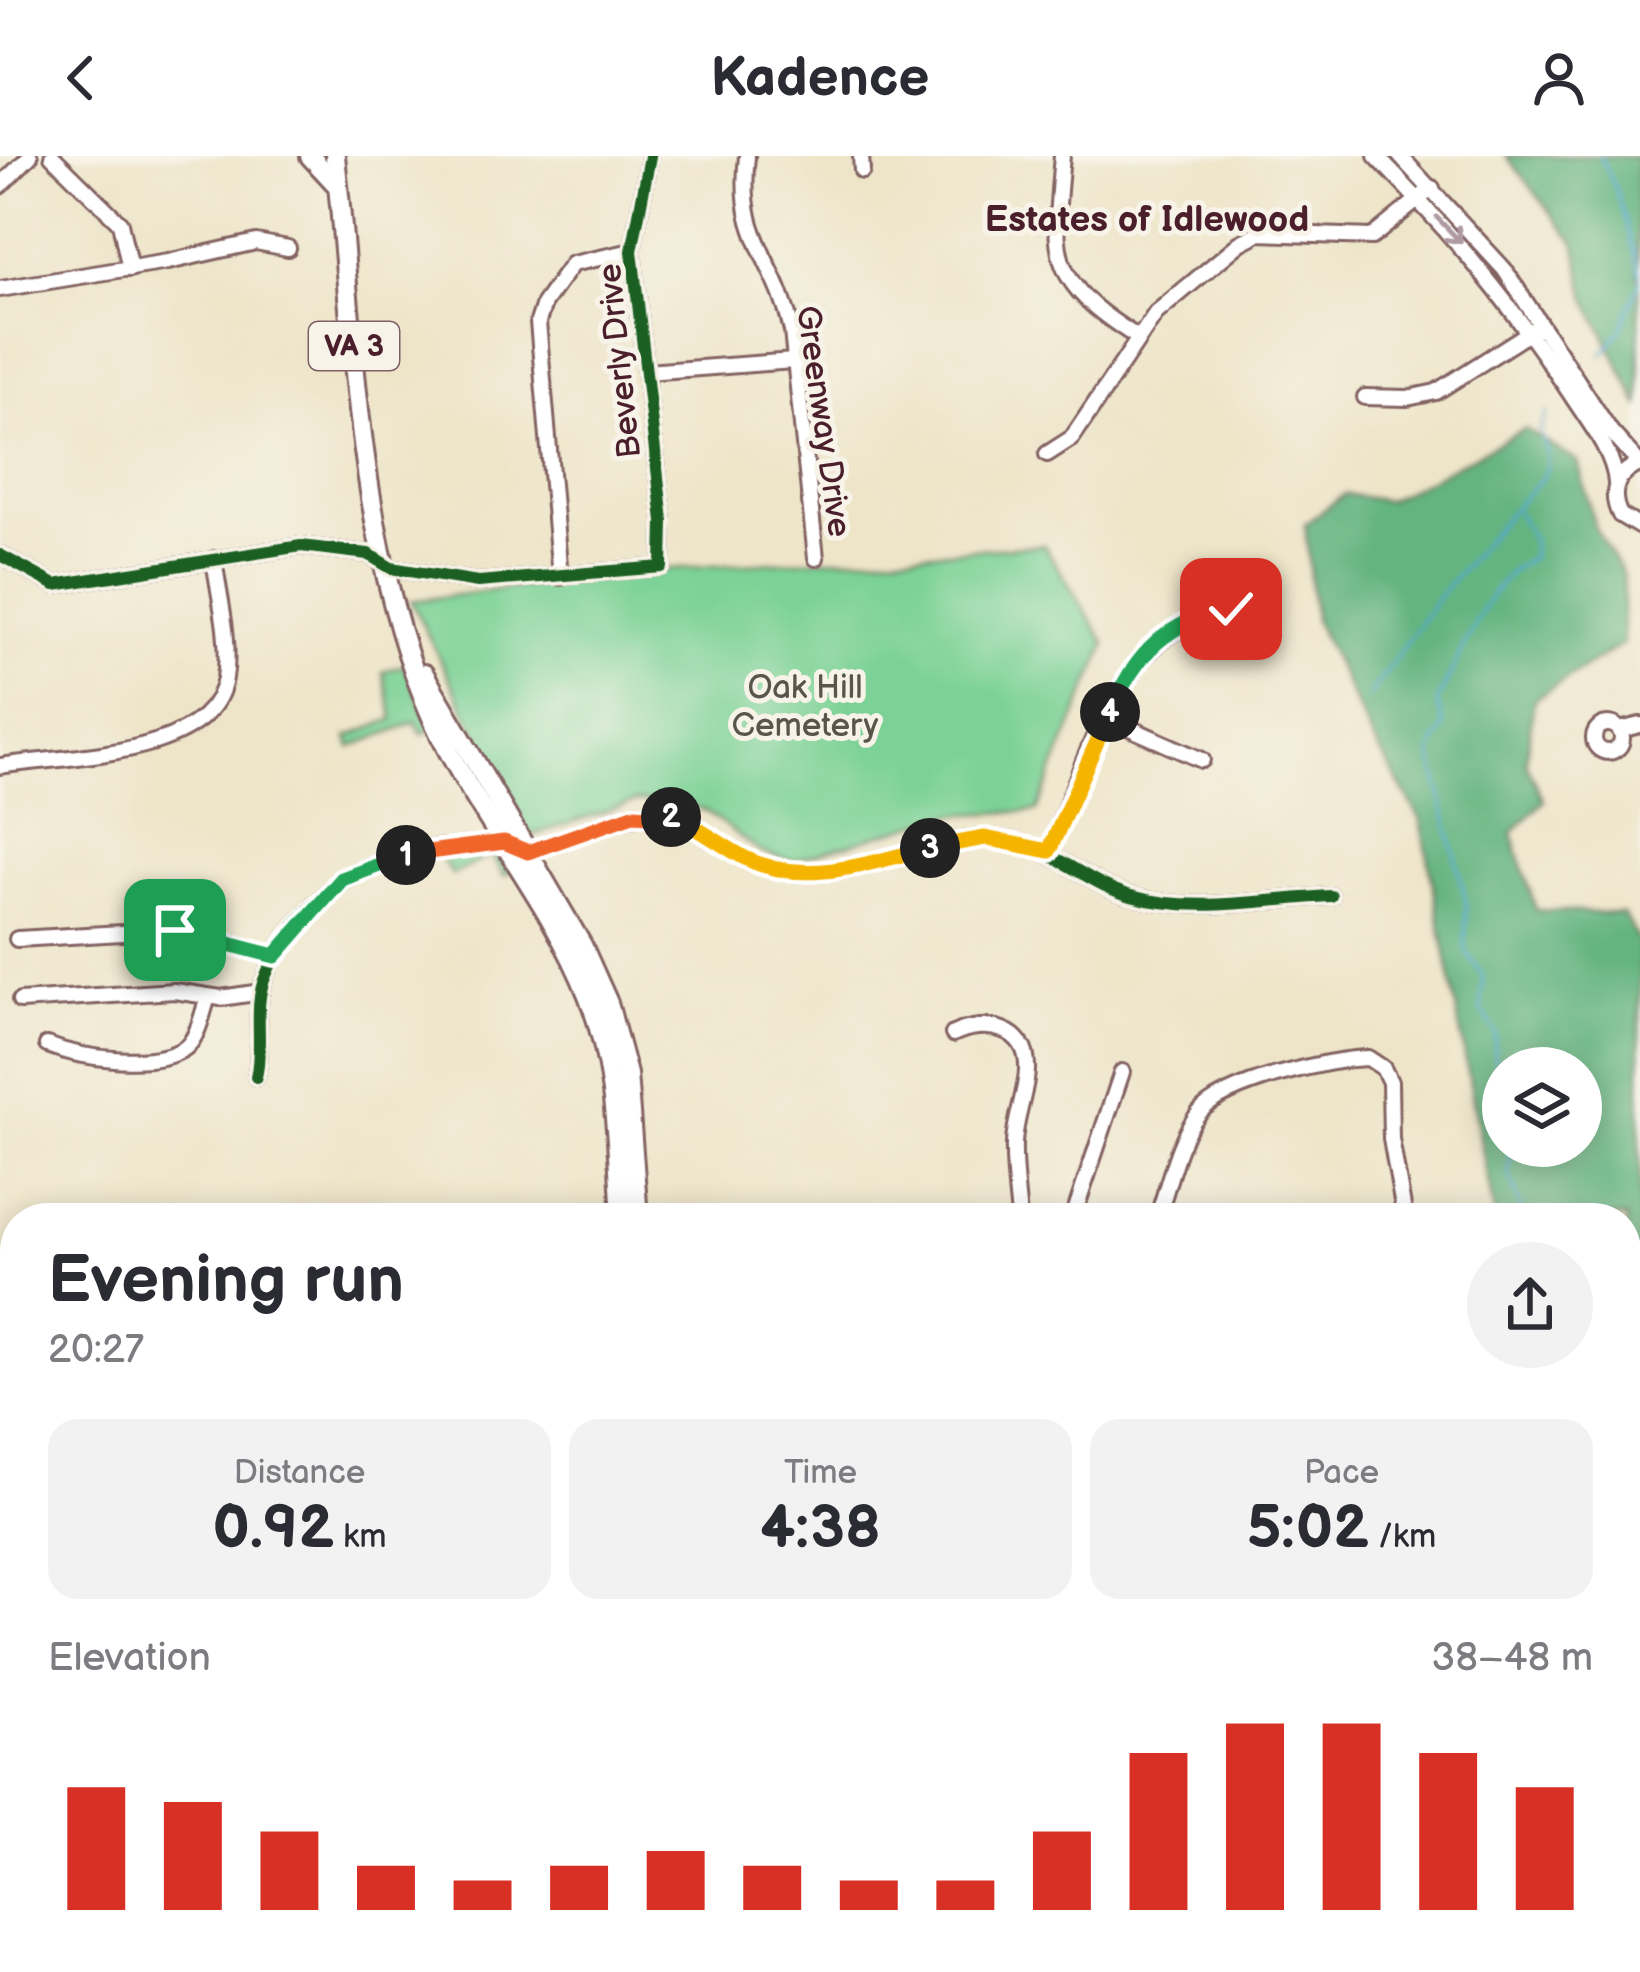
<!DOCTYPE html>
<html lang="en">
<head>
<meta charset="utf-8">
<style>
	body { margin:0; font-family:"Balsamiq Sans",sans-serif; background:#f2f2f3; color:#2b2b33; height:100vh; display:flex; flex-direction:column; font-size:45px; white-space:nowrap }
	* { box-sizing:border-box; margin:0 }
	p { font-size:39px; color:#7c7c81 }
	.icon { flex:none; width:66px; height:66px; fill:none; stroke:currentColor; stroke-width:2; stroke-linecap:round; stroke-linejoin:round }
	.map { position:relative; flex:1; overflow:hidden }
	.sheet { position:absolute; left:0px; top:1047px; width:1641px; height:771px; display:flex; flex-direction:column; background:#fff; border-radius:48px 48px 0 0; box-shadow:0 6px 30px #0003 }
	.sheet>* { flex:none }
	.buttons { position:absolute; left:1482px; top:891px; display:grid; gap:24px }
	.buttons a { display:grid; place-items:center; width:120px; height:120px; border-radius:50%; background:#fff; box-shadow:0 6px 30px #0003; font-size:60px }
	.pin { position:absolute; display:grid; place-items:center; width:102px; height:102px; color:#fff; margin:-51px; border-radius:24px; box-shadow:0 6px 18px #0006 }
	.km { position:absolute; width:60px; height:60px; margin:-30px; border-radius:50%; background:#222; color:#fff; font-size:33px; line-height:60px; text-align:center }
	.round { display:grid; place-items:center; flex:none; width:126px; height:126px; border-radius:63px; background:#f2f2f3 }
	.head { display:flex; align-items:center; justify-content:space-between; height:204px; padding:0 48px }
	h1 { font-size:66px; font-weight:700; line-height:90px }
	.metrics { display:grid; grid-template-columns:repeat(3,1fr); gap:18px; height:204px; padding:12px 48px }
	.metrics div { display:grid; align-content:center; border-radius:30px; background:#f2f2f3; text-align:center }
	.metrics b { font-size:60px; font-weight:700 }
	.metrics small { font-size:33px; font-weight:400 }
	.metrics p { font-size:33px }
	.chart { height:336px; padding:24px 48px }
	.chart p { display:flex; justify-content:space-between }
	.chart svg { width:100%; height:216px; margin-top:12px; stroke:#d93025; stroke-width:6 }
	header { display:flex; justify-content:space-between; align-items:center; height:156px; padding:0 48px; background:#fff; font-size:54px; font-weight:700 }
	.map>svg:first-child { display:block }
	.green { fill:#7bd296; stroke:#627860; stroke-width:3 }
	.forest { fill:#64b47f; stroke:#576a55; stroke-width:3; fill-rule:evenodd }
	.lines { fill:none; stroke-linecap:round; stroke-linejoin:round }
	.stream { stroke:#53a8cf; stroke-width:3 }
	.minor-casing { stroke:#836462; stroke-width:20 }
	.highway-casing { stroke:#836462; stroke-width:24 }
	.minor { stroke:#fff; stroke-width:14 }
	.highway { stroke:#fff; stroke-width:18 }
	.cycleway-casing { stroke:#f7f3e8; stroke-width:20 }
	.cycleway { stroke:#1b5e20; stroke-width:12 }
	.oneway { stroke:#ae9aa0 }
	.split-1-casing { stroke:#fff; stroke-width:24 }
	.split-2-casing { stroke:#fff; stroke-width:24 }
	.split-3-casing { stroke:#fff; stroke-width:24 }
	.split-4-casing { stroke:#fff; stroke-width:24 }
	.split-5-casing { stroke:#fff; stroke-width:24 }
	.split-1 { stroke:#22a559; stroke-width:15 }
	.split-2 { stroke:#f0652b; stroke-width:15 }
	.split-3 { stroke:#f5b400; stroke-width:15 }
	.split-4 { stroke:#f5b400; stroke-width:15 }
	.split-5 { stroke:#22a559; stroke-width:15 }
	.labels { text-anchor:middle; stroke-width:10; stroke-linejoin:round; paint-order:stroke }
	.shield { fill:#f7f3e8; stroke:#7e5f64; stroke-width:3 }
	.shield-label { font-size:30px; font-weight:bold; fill:#4a1f2b }
	.street-label { font-size:33px; fill:#4a1f2b; stroke:#f7f3e8 }
	.park-label { font-size:33px; fill:#59554b; stroke:#f7f3e8 }
	.neighbourhood-label { font-size:36px; font-weight:bold; fill:#4a1f2b; stroke:#f7f3e8 }
</style>
</head>
<body>
<header><svg class="icon" aria-label="back" viewBox="0 0 24 24"><path d="M15 5l-7 7 7 7"/></svg>Kadence<svg class="icon" aria-label="person" viewBox="0 0 24 24"><circle cx="12" cy="8" r="4"/><path d="M4 21q1-7 8-7t8 7"/></svg></header>
<div class="map">
<svg width="1640" height="1816" viewBox="0 0 1640 1816">
	<rect width="100%" height="100%" fill="#f7f3e8"/>
	<filter id="ink" filterUnits="userSpaceOnUse"><feTurbulence type="fractalNoise" baseFrequency=".00833" numOctaves="2"/><feDisplacementMap in="SourceGraphic" scale="24" xChannelSelector="R" yChannelSelector="G"/><feConvolveMatrix kernelMatrix="1 2 1 2 8 2 1 2 1" color-interpolation-filters="sRGB"/></filter>
	<filter id="wash" filterUnits="userSpaceOnUse"><feTurbulence type="fractalNoise" baseFrequency=".004" numOctaves="4" result="noise"/><feDisplacementMap in="SourceGraphic" scale="48" xChannelSelector="R" yChannelSelector="G"/><feGaussianBlur stdDeviation="2.7" result="paint"/><feColorMatrix in="noise" values="0 0 0 0 0 0 0 0 0 0 0 0 0 0 0 0 0 1.4 0 .05"/><feComposite in="paint" operator="in"/></filter>
	<g filter="url(#wash)">
		<rect width="100%" height="100%" fill="#eee5c9"/>
		<g class="green">
			<path d="M1044,389L1106,488L1037,655L946,659L792,705L760,696L706,655L683,646L637,645L528,681L411,445L652,414Z"/>
			<path d="M404,509L432,573L422,578L416,566L351,591L348,581L394,563L383,516Z"/>
			<path d="M496,695L512,715L504,720L491,699L452,719L440,701Z"/>
		</g>
		<g class="forest">
			<path d="M1506,0H1637L1640,251L1587,143L1575,87Z"/>
			<path d="M1525,273L1578,306L1595,372L1623,419V488L1534,543L1526,606L1544,645L1512,677L1536,754L1623,758L1640,788V1816H1564V1803H1626V1062H1495L1421,664L1372,582L1314,463L1305,368L1345,338L1387,345ZM1581,912V990H1503V912Z"/>
			<path d="M15,1529V1803H204L219,1816H0V1536Z"/>
		</g>
		<g class="lines">
			<g class="stream">
				<path d="M1600,0L1616,34L1640,118"/>
				<path d="M1602,199L1621,174L1640,123"/>
				<path d="M1368,542L1439,440L1512,353"/>
				<path d="M1503,920L1494,903L1495,876L1481,853L1483,821L1465,793L1466,746L1431,596L1444,571L1437,545C1461,502 1487,421 1531,402L1533,385L1514,351C1544,319 1557,319 1540,275L1547,257"/>
				<path d="M1503,937V955"/>
				<path d="M1512,990L1508,1017L1525,1062"/>
				<path d="M1607,1816V1803"/>
			</g>
		</g>
	</g>
	<g filter="url(#ink)">
		<g class="lines">
			<defs>
				<g id="minor">
					<path d="M52,0L120,67L130,113"/>
					<path d="M747,0C737,86 775,99 792,175L816,402"/>
					<path d="M861,0L862,15"/>
					<path d="M1062,0C1053,101 1047,124 1137,181"/>
					<path d="M1376,0C1455,81 1508,143 1570,237C1587,264 1614,296 1616,327"/>
					<path d="M1400,0L1504,113L1611,276L1640,308"/>
					<path d="M0,30L30,0"/>
					<path d="M0,133L168,106L256,86L288,92"/>
					<path d="M646,216L794,205"/>
					<path d="M1365,241L1407,242L1436,236L1538,171"/>
					<path d="M1047,298L1072,282L1156,157L1240,87L1259,77L1372,81L1432,32"/>
					<path d="M1640,308C1616,316 1609,337 1620,359L1640,371"/>
					<path d="M0,399L55,429L301,390L368,398L391,412L478,426L662,411L663,365L632,95L650,0"/>
					<path d="M560,421L538,166L544,147L572,108L632,95"/>
					<path d="M1107,562L1202,604"/>
					<circle cx="1608" cy="582" r="14"/>
					<path d="M1620,574L1640,569"/>
					<path d="M0,610C64,599 212,603 225,522C231,484 219,441 214,403"/>
					<path d="M1049,695C1089,599 1116,474 1231,453"/>
					<path d="M17,783L175,774L275,800"/>
					<path d="M20,845L174,835L221,842L261,836"/>
					<path d="M953,878C984,863 1029,870 1027,914C1026,938 1015,962 1014,987C1013,1012 1017,1037 1019,1062"/>
					<path d="M47,889C80,902 154,913 185,892C198,883 203,855 208,841"/>
					<path d="M256,921C264,888 252,850 266,819C299,738 371,697 456,690C483,688 503,686 528,696C592,673 645,641 709,680C735,696 761,713 792,716C862,724 929,676 998,683C1051,688 1082,726 1131,740C1193,758 1267,743 1331,740"/>
					<path d="M199,1062L253,1061"/>
					<path d="M1073,1062L1122,916"/>
					<path d="M1157,1062C1169,1029 1177,984 1199,957C1224,927 1328,903 1368,902L1383,912L1390,926L1391,983L1405,1062"/>
					<path d="M0,1235L15,1263"/>
					<path d="M0,1306L15,1298"/>
					<path d="M695,1803L699,1816"/>
					<path d="M1022,1803L1027,1816"/>
					<path d="M1040,1803L1045,1816"/>
				</g>
				<g id="highway">
					<path d="M310,0L335,27"/>
					<path d="M335,0C355,183 356,372 425,545C466,648 547,735 588,839C616,910 617,986 622,1062"/>
					<path d="M424,518L582,789L608,847L627,918L638,1062"/>
					<path d="M728,1803L732,1816"/>
					<path d="M765,1803L771,1816"/>
				</g>
			</defs>
			<use href="#minor" class="minor-casing"/>
			<use href="#highway" class="highway-casing"/>
			<use href="#minor" class="minor"/>
			<use href="#highway" class="highway"/>
			<defs>
				<g id="cycleway">
					<path d="M0,399L55,429L301,390L368,398L391,412L478,426L662,411L663,365L632,95L650,0"/>
					<path d="M256,921C264,888 252,850 266,819C299,738 371,697 456,690C483,688 503,686 528,696C592,673 645,641 709,680C735,696 761,713 792,716C862,724 929,676 998,683C1051,688 1082,726 1131,740C1193,758 1267,743 1331,740"/>
				</g>
			</defs>
			<use href="#cycleway" class="cycleway-casing"/>
			<use href="#cycleway" class="cycleway"/>
		</g>
		<defs><path id="oneway-shaft" d="M-6 0H5M1.5-3L5.5 0L1.5 3" fill="none" stroke-width="1.6" stroke-linecap="round" stroke-linejoin="round" transform="scale(3)"/></defs>
		<use class="oneway" href="#oneway-shaft" transform="translate(1449 74) rotate(46)"/>
	</g>
	<g class="lines" filter="url(#ink)">
		<defs>
			<path id="split-1" d="M175,774L275,800L342,723L406,699"/>
			<path id="split-2" d="M406,699L504,686L528,696L633,659L671,661"/>
			<path id="split-3" d="M671,661C698,670 720,689 745,702C806,732 868,706 930,692"/>
			<path id="split-4" d="M930,692L985,682L1049,695L1110,556"/>
			<path id="split-5" d="M1110,556C1135,498 1168,464 1231,453"/>
		</defs>
		<use href="#split-1" class="split-1-casing"/>
		<use href="#split-2" class="split-2-casing"/>
		<use href="#split-3" class="split-3-casing"/>
		<use href="#split-4" class="split-4-casing"/>
		<use href="#split-5" class="split-5-casing"/>
		<use href="#split-1" class="split-1"/>
		<use href="#split-2" class="split-2"/>
		<use href="#split-3" class="split-3"/>
		<use href="#split-4" class="split-4"/>
		<use href="#split-5" class="split-5"/>
	</g>
	<g class="labels">
		<rect class="shield" x="309" y="166" width="90" height="48" rx="9"/>
		<g class="shield-label">
			<text x="354" y="200">VA 3</text>
		</g>
		<g class="street-label">
			<text transform="translate(618 205) rotate(-96)" y="12">Beverly Drive</text>
			<text transform="translate(825 265) rotate(82)" y="12">Greenway Drive</text>
		</g>
		<g class="park-label">
			<text x="805" y="542">Oak Hill<tspan x="805" dy="38">Cemetery</tspan></text>
		</g>
		<g class="neighbourhood-label">
			<text x="1147" y="75">Estates of Idlewood</text>
		</g>
	</g>
</svg>
<div class="buttons">
<a><svg class="icon" aria-label="layers" viewBox="0 0 24 24"><path d="M12 4l9 5-9 5-9-5zM3 14l9 5 9-5"/></svg></a>
</div>
<div class="pin" style="left:175px;top:774px;background:#1e9e55"><svg class="icon" aria-label="arrive" viewBox="0 0 24 24"><path d="M6 21V4h12l-3 4 3 4H6"/></svg></div>
<div class="pin" style="left:1231px;top:453px;background:#d93025"><svg class="icon" aria-label="check" viewBox="0 0 24 24"><path d="M5 12l5 5 9-10"/></svg></div>
<b class="km" style="left:406px;top:699px">1</b>
<b class="km" style="left:671px;top:661px">2</b>
<b class="km" style="left:930px;top:692px">3</b>
<b class="km" style="left:1110px;top:556px">4</b>
<section class="sheet">
<div class="head"><div><h1>Evening run</h1><p>20:27</p></div><a class="round"><svg class="icon" aria-label="share" viewBox="0 0 24 24"><path d="M12 15V3M7 8l5-5 5 5M5 13v7h14v-7"/></svg></a></div>
<div class="metrics">
<div><p>Distance</p><b>0.92<small> km</small></b></div>
<div><p>Time</p><b>4:38</b></div>
<div><p>Pace</p><b>5:02<small> /km</small></b></div>
</div>
<div class="chart"><p><span>Elevation</span>38–48 m</p>
<svg viewBox="0 0 160 44" preserveAspectRatio="none"><path d="M5 44V19M15 44V22M25 44V28M35 44V35M45 44V38M55 44V35M65 44V32M75 44V35M85 44V38M95 44V38M105 44V28M115 44V12M125 44V6M135 44V6M145 44V12M155 44V19"/></svg>
</div>
</section>
</div>
</body>
</html>
